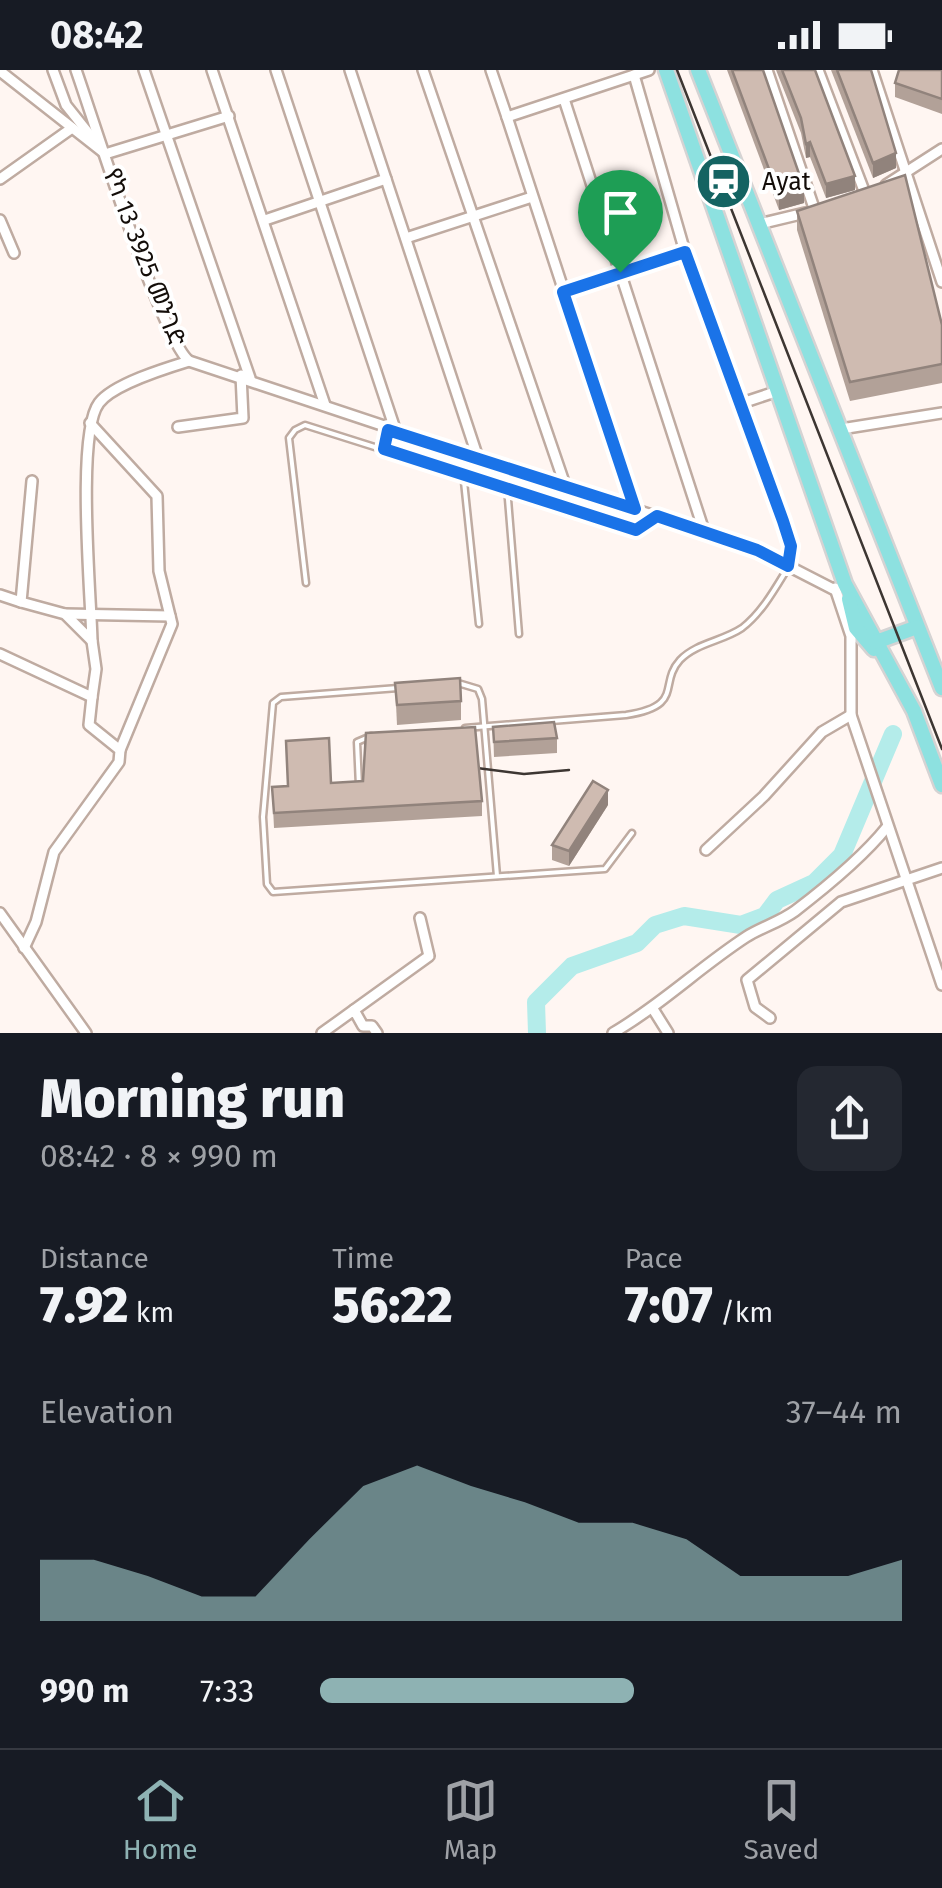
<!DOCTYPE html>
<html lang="en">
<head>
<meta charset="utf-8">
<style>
	body { margin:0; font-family:"Fira Sans","Noto Sans Ethiopic",sans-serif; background:#242831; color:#f1f3f6; height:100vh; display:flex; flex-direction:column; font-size:38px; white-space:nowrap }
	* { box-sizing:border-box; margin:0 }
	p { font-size:32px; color:#9ea1a6 }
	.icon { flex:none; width:55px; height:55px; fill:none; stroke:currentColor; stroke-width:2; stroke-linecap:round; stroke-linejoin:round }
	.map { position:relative; height:963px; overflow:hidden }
	.sheet { display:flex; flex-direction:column; background:#171b24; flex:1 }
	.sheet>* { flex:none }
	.pin { position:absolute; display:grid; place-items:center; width:85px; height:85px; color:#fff; margin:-102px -42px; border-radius:50% 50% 50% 0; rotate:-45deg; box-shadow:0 0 10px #0007 }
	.pin .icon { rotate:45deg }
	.round { display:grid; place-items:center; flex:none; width:105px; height:105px; border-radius:20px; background:#242831 }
	.summary { display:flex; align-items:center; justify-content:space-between; height:170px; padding:0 40px }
	h1 { font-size:55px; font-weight:800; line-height:75px }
	.figures { display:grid; grid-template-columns:repeat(3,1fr); gap:15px; height:170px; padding:10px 40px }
	.figures div { display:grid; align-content:center }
	.figures b { font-size:50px; font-weight:800 }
	.figures small { font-size:28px; font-weight:400 }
	.figures p { font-size:28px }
	.chart { height:280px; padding:20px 40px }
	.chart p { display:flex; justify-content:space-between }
	.chart svg { width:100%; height:180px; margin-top:10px; fill:#8eb2b3; opacity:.7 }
	ul { padding:0 40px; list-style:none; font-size:32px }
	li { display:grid; grid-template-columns:160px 120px 1fr; align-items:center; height:75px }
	li i { height:25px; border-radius:12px; background:#8eb2b3 }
	.status { display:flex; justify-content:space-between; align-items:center; height:70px; padding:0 50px; background:#171b24; direction:ltr }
	.status svg { height:28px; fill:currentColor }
	.tab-bar { display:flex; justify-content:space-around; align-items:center; height:140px; border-top:2px solid #363941; background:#171b24; font-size:28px; color:#9ea1a6 }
	.tab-bar a { display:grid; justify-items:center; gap:5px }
	.tab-bar .on { color:#8eb2b3 }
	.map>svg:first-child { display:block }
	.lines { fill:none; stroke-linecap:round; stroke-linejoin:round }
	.river { stroke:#b4ecea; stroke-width:18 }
	.lane-casing { stroke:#bfaba1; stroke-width:9 }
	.street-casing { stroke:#bfaba1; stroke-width:14 }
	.primary-casing { stroke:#d5d3d3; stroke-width:19 }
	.lane { stroke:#fff; stroke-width:4 }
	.street { stroke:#fff; stroke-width:9 }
	.primary { stroke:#8de1e0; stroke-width:14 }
	.tram { stroke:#3d3632; stroke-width:2.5 }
	.wall { fill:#b2a198 }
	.shaded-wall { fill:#91837c }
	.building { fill:#cfbbb1; stroke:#91837c; stroke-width:2.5 }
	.route-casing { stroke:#fff; stroke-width:20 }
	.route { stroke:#1a73e8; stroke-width:12 }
	.labels { text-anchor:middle; stroke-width:8; stroke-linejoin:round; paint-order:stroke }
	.poi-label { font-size:25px; fill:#130d09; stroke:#fff; text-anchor:start }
	.street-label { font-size:25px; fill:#130d09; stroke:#fff }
</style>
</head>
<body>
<div class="status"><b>08:42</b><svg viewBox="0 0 49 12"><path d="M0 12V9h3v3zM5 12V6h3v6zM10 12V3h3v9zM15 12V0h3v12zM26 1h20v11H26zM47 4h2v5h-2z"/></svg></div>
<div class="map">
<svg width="942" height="963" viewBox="0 0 942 963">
	<rect width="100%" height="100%" fill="#fff6f2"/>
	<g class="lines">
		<path class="river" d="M537,963L536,932L572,896L637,873L655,855L684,846L741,855L765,846L777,830L814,813L842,785L893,664"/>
		<defs>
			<g id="lane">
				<path d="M383,379L387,360"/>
				<path d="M463,402L479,554"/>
				<path d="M507,417L519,564"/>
				<path d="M306,513L289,368L295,360L305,355L637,460L654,449"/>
				<path d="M458,613L478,619L482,629L497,806"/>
				<path d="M398,618L281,627L273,633L263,747L267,814L273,822L605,799L632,763"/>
				<path d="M465,658L626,645C685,636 658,614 680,590C696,573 723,571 742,558C762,543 776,517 789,496"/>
				<path d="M359,716L357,672L371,666"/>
			</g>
			<g id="street">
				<path d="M53,0L66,35L94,70"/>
				<path d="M76,0C93,48 161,268 189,291L757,480L833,519"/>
				<path d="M144,0L250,308"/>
				<path d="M212,0L325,335"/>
				<path d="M276,0L396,362"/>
				<path d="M350,0L477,385"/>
				<path d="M423,0L565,415"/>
				<path d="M491,0L507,47L634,5L685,182L783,451L791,476L789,496"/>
				<path d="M767,0L815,141"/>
				<path d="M818,0L866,126"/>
				<path d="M872,0L942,212"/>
				<path d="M0,1L103,82"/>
				<path d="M634,5L649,0"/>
				<path d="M564,29L704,461"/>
				<path d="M507,47L635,439"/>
				<path d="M105,84L229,46"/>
				<path d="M0,109L72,58"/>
				<path d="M886,115L942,79"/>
				<path d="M0,150L14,183"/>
				<path d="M265,150L386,109"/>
				<path d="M759,154L805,143"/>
				<path d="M406,168L532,127"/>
				<path d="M563,222L685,182"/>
				<path d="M742,333L775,322"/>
				<path d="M90,353L157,426L159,501L172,554L120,680"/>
				<path d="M178,357L243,348L241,305"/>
				<path d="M841,359L942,343"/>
				<path d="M32,411L21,532L65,544L92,571C91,526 76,363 99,333C113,314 166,298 189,291"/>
				<path d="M835,518L851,566V645L942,915"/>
				<path d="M0,525L21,532"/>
				<path d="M65,544L170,546"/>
				<path d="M0,584L92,627L96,599L92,571"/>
				<path d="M706,780L764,726L822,662L851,645"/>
				<path d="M0,843L86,963"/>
				<path d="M24,878L36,852L54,782L119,692L120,680L89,655L92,627"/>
				<path d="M653,939L668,963"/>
				<path d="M354,940L429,886L420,848"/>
				<path d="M770,948L755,937L747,910L841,832L942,798"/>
				<path d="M322,963L354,940L363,956H372L377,963"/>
				<path d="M613,963C661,935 700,897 746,867C762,857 780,852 795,841C825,818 863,787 887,757"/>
			</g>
			<g id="primary">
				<path d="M666,0L845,514L914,641L942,715"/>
				<path d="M698,0L942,618"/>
				<path d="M849,529L856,558L874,579"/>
				<path d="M876,572L917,557"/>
			</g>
		</defs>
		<use href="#lane" class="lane-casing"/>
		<use href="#street" class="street-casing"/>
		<use href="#primary" class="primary-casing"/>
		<use href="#lane" class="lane"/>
		<use href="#street" class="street"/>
		<use href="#primary" class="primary"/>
		<g class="tram">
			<path d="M677,0L942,679"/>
			<path d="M477,698L524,704L569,700"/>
		</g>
	</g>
	<g class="wall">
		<path d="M727,0H763L804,133L779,140Z"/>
		<path d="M776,0H815L855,120L826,128L810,87L806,88L801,63Z"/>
		<path d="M831,0H871L896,98L873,108Z"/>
		<path d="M942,0V44L895,27V13Z"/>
		<path d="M797,141L942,255V313L850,331L797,160Z"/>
		<path d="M395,613L461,631V650L397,655Z"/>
		<path d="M493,657L557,668V683L494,687Z"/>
		<path d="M286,671L331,713L482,731V746L274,758L272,717L288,716Z"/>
		<path d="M608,735L569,796L552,790V775Z"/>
	</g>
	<g class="shaded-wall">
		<path d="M810,72V87L806,88V74Z"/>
		<path d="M896,83V98L873,108V93Z"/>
		<path d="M855,106V120L826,128V114Z"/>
		<path d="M804,118V133L779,140V126Z"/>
		<path d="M608,720V735L569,796V781Z"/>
	</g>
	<g class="building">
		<path d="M732,0H763L804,118L779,126Z"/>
		<path d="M782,0H815L855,106L826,114L810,72L806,74L801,48Z"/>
		<path d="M837,0H871L896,83L873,93Z"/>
		<path d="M899,0H942V29L895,13Z"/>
		<path d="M905,105L942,255V294L850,312L797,141Z"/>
		<path d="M460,608L461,631L397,635L395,613Z"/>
		<path d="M554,652L557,668L494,672L493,657Z"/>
		<path d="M475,657L482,731L274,743L272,717L288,716L286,671L329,668L331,713L363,711L366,663Z"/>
		<path d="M593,711L608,720L569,781L552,775Z"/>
	</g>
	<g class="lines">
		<defs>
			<path id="route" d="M685,182L783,451L791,476L788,496L757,480L657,446L636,460L384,379L388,360L635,439L563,222Z"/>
		</defs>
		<use href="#route" class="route-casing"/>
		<use href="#route" class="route"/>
	</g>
	<defs>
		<symbol id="station-disc" viewBox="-11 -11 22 22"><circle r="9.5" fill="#146362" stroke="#fff"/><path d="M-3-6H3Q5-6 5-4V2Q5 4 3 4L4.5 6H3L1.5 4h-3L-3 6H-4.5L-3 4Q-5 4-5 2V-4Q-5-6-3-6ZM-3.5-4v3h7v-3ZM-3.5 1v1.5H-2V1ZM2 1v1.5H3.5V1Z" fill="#fff"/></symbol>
	</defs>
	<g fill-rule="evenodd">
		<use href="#station-disc" x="692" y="80" width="63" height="63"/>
	</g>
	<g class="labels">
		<g class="poi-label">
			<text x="762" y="120">Ayat</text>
		</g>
		<g class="street-label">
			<text transform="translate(145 187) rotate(69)" y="9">የካ 13 3925 መንገድ</text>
		</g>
	</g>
</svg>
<div class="pin" style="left:620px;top:202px;background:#1e9e55"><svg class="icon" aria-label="arrive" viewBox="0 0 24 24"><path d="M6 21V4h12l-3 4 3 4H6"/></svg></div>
</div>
<section class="sheet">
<div class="summary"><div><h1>Morning run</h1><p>08:42 · 8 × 990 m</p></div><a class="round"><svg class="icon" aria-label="share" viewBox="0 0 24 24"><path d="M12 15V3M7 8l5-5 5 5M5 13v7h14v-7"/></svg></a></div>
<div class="figures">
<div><p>Distance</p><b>7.92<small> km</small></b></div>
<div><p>Time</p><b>56:22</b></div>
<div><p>Pace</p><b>7:07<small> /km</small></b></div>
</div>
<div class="chart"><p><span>Elevation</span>37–44 m</p>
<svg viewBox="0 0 160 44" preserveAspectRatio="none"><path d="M0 44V29L10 29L20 33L30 38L40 38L50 24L60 11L70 6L80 11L90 15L100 20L110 20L120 24L130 33L140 33L150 33L160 29V44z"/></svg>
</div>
<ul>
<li><b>990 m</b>7:33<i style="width:54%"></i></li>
</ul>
</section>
<nav class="tab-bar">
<a class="on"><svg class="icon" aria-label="home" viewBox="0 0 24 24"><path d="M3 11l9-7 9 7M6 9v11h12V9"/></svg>Home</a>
<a><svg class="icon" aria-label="map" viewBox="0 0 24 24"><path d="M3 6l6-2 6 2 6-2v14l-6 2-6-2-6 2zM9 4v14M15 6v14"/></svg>Map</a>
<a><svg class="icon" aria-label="saved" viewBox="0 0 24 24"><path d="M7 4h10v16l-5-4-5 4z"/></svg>Saved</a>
</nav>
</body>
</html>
